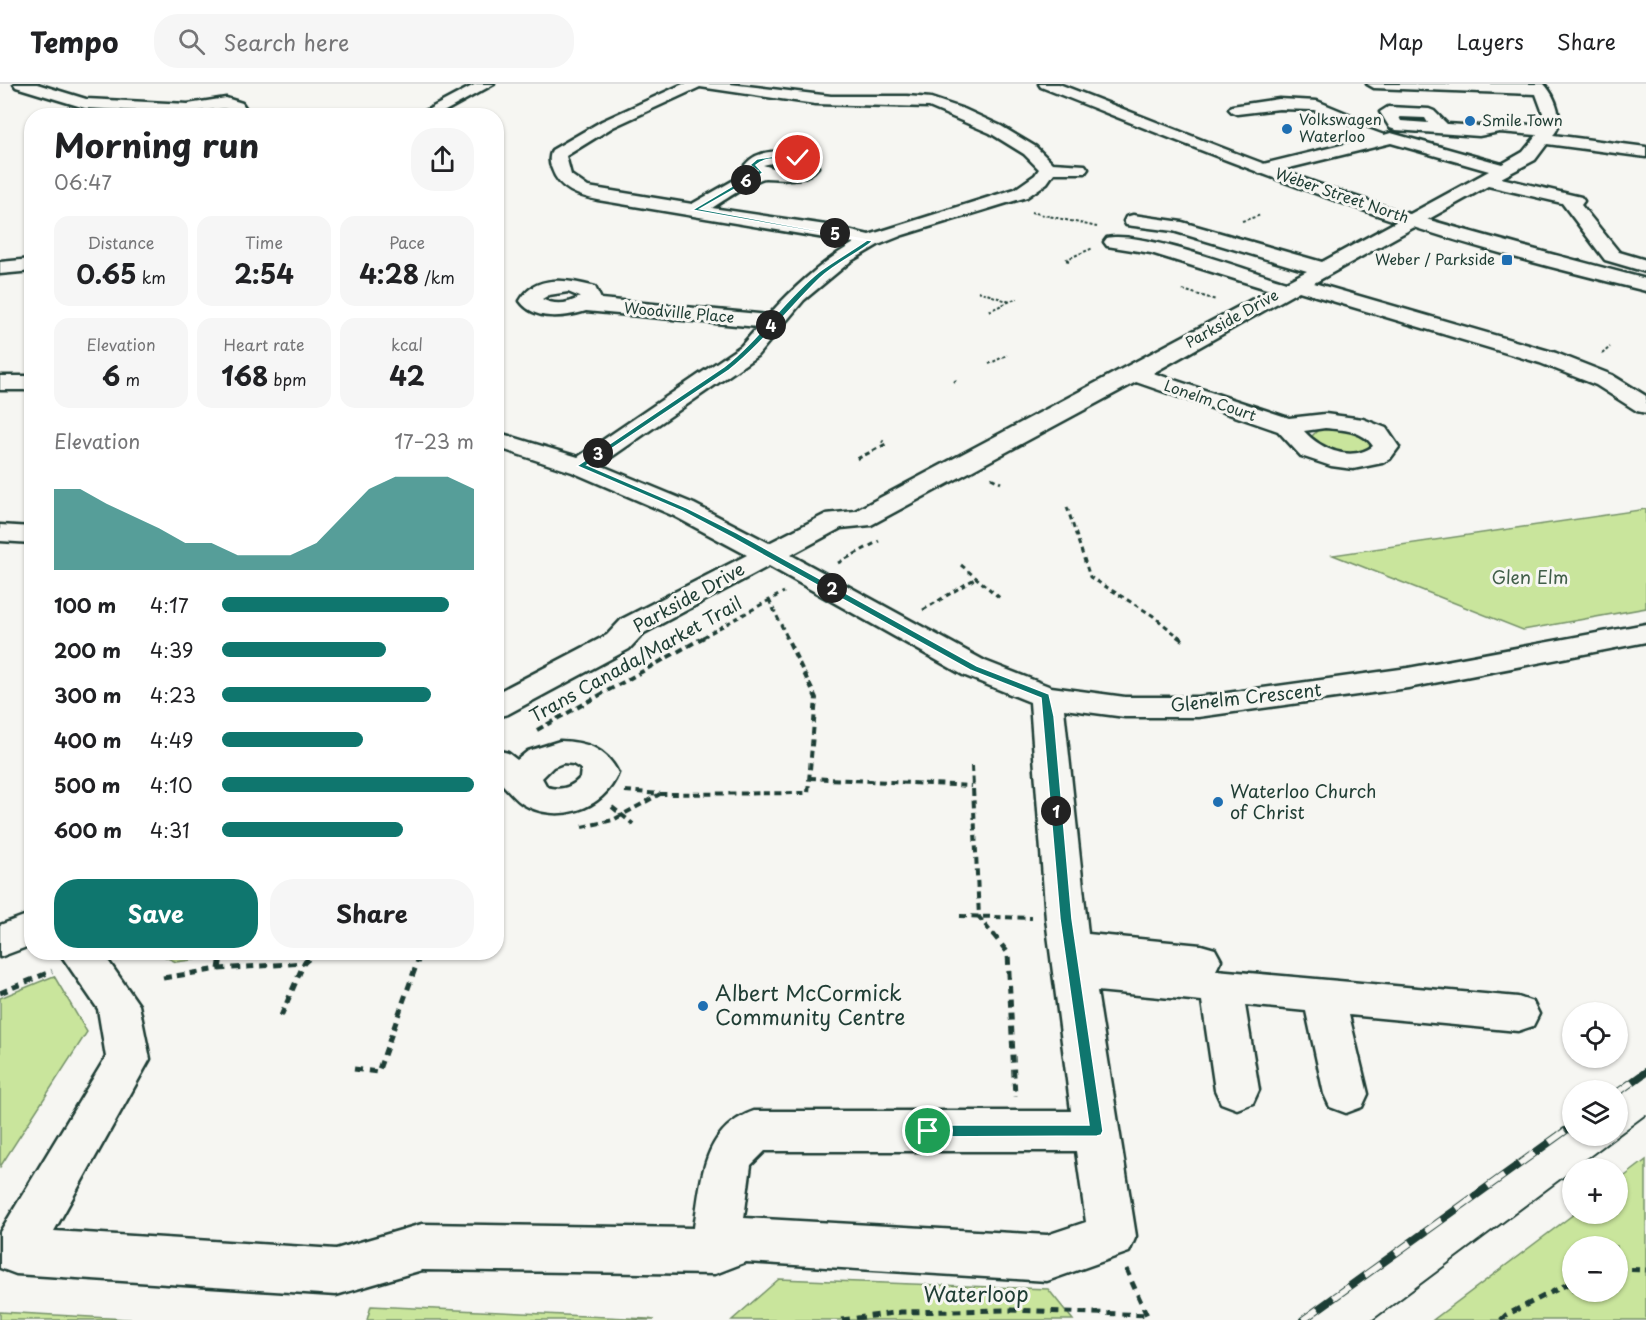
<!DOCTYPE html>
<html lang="en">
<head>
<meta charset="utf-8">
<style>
	body { margin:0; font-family:"Playpen Sans",sans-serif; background:#f6f6f6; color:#202124; height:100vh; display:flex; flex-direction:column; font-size:22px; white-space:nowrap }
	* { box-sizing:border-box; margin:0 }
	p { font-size:20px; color:#757577 }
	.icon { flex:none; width:33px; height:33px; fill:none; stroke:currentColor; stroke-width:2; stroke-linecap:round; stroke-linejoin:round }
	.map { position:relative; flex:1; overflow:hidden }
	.details { position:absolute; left:24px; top:24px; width:480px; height:852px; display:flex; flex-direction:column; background:#fff; border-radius:24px; box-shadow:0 2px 4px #0004 }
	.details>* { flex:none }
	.buttons { position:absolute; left:1562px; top:918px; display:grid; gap:12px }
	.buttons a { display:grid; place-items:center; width:66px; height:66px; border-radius:50%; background:#fff; box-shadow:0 2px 4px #0004; font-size:30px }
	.pin { position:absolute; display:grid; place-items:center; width:51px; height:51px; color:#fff; margin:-26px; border:3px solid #fff; border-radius:50%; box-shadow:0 2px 6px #0007 }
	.km { position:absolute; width:30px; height:30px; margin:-15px; border-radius:50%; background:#222; color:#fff; font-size:16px; line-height:30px; text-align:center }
	.round { display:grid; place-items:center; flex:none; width:63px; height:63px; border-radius:24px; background:#f6f6f6 }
	.summary { display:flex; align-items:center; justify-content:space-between; height:102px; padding:0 30px }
	h1 { font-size:33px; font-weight:700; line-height:45px }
	.stats { display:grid; grid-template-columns:repeat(3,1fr); gap:9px; height:102px; padding:6px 30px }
	.stats div { display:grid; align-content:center; border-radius:15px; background:#f6f6f6; text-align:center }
	.stats b { font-size:26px; font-weight:700 }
	.stats small { font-size:16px; font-weight:400 }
	.stats p { font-size:16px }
	.chart { height:168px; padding:12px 30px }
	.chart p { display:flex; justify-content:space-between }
	.chart svg { width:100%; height:108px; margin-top:6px; fill:#0f766e; opacity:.7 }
	.button { display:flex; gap:12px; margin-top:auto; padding:12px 30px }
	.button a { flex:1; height:69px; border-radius:24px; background:#0f766e; color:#fff; font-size:24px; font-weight:700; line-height:69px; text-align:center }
	.button a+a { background:#f6f6f6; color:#202124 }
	ul { padding:0 30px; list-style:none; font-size:20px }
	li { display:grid; grid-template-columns:96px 72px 1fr; align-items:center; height:45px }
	li i { height:15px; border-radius:8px; background:#0f766e }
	header { display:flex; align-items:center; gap:36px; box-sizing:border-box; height:84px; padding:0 30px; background:#fff; border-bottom:2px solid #e0e0e0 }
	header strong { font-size:28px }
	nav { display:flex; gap:33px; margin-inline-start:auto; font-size:21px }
	.search { width:420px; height:54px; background:#f6f6f6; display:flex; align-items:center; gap:15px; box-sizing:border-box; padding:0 21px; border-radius:24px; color:#757577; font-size:22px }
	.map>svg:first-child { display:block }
	.green { fill:#c9e59c; stroke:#749168; stroke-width:1.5; fill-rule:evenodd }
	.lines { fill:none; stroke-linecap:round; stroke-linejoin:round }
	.minor-casing { stroke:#1f3d34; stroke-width:5 }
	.major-casing { stroke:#1f3d34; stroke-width:5 }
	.path-far3 { stroke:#1f3d34; stroke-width:2; stroke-dasharray:3 2; stroke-linecap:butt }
	.path-far2 { stroke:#1f3d34; stroke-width:3; stroke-dasharray:5 4; stroke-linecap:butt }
	.path-far1 { stroke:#1f3d34; stroke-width:4; stroke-dasharray:7 4.5; stroke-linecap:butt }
	.path { stroke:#1f3d34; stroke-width:5; stroke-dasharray:8 6; stroke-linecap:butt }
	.minor { fill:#f6f6f2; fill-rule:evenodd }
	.major { fill:#f6f6f2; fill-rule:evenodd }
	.tram { stroke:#1f3d34; stroke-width:2 }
	.rail-casing { stroke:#1f3d34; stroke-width:8 }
	.rail { stroke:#f6f6f2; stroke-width:6; stroke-dasharray:19; stroke-linecap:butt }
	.route { fill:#0f766e; stroke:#fff; stroke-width:1.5 }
	.poi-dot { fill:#1f6fb2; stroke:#f6f6f2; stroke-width:2 }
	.labels { text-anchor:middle; stroke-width:6; stroke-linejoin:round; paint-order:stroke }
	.far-poi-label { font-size:15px; fill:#1f3d34; stroke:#f6f6f2; text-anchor:start }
	.far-street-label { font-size:15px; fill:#1f3d34; stroke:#f6f6f2 }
	.park-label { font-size:18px; fill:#415f49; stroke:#f6f6f2 }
	.street-label { font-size:18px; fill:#1f3d34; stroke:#f6f6f2 }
	.poi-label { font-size:18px; fill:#1f3d34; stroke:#f6f6f2; text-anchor:start }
	.near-poi-label { font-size:21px; fill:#1f3d34; stroke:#f6f6f2; text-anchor:start }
	.near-street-label { font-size:21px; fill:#1f3d34; stroke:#f6f6f2 }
</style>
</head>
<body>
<header>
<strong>Tempo</strong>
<div class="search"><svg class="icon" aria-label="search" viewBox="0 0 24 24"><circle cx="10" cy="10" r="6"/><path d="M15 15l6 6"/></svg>Search here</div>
<nav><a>Map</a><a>Layers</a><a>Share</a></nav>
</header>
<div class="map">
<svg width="1646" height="1236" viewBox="0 0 1646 1236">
	<rect width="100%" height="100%" fill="#f6f6f2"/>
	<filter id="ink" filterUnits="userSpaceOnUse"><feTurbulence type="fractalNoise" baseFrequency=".0167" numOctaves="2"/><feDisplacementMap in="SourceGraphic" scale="12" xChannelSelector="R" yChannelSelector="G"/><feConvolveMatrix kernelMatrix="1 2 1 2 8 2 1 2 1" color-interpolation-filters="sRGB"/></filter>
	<g filter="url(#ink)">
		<g class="green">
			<path d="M1335,343L1363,350L1372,359L1371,363C1353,379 1329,366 1312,356V352L1319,345Z"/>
			<path d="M1646,425V524L1523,546L1333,471Z"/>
			<path d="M157,869H246L176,878Z"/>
			<path d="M54,892L87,948L0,1083V914Z"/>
			<path d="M1646,1076V1236H1433L1574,1130H1617V1098ZM1572,1162H1617V1208H1572Z"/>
			<path d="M779,1195L1048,1205L1073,1236H732Z"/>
			<path d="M371,1222L648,1235L654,1236H367Z"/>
			<path d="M0,1228L145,1236H0Z"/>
		</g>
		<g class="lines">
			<defs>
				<g id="minor">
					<path d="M14,0H37L86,15L188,20L226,14L242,19L246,25L234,32H204L206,29L227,24L199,27L202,32H186L184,29L85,24L16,3Z"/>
					<path d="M476,0H494L436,32H416Z"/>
					<path d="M683,0H730L831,12H907L931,14L964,25L1001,42L1036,63L1052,79L1085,81L1088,85L1085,89H1054L1047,99L1027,113L903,151L878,161L851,177L804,216L757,272L600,381L694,420L769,459L826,430L855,427L1270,206L1151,169L1107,162L1104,158L1107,154C1139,146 1249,187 1286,198L1307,187L1173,147L1126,141L1124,137L1126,133L1133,131L1182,138L1322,178L1489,87L1391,59L1265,90L1259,89L1256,85L1259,81L1366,55L1351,49L1349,41L1314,26L1279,25L1237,30L1232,28L1229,25L1232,22L1279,15L1317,17L1363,36L1365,44L1384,51L1391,49L1502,80L1523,68L1537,51L1499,48L1479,52L1396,46L1390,44L1380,28L1388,23L1429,25L1434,27L1447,40L1479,42L1499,38L1541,42L1543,29L1536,10L1374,4L1367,0H1544C1555,11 1566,39 1553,51L1646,63V73L1547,60L1535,76L1501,94L1581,113L1584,117L1581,121L1619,168L1646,176V188L1605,176L1562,119L1488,102L1314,199L1556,269L1612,291L1646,312V329L1637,327L1596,301L1540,279L1299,207L1153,289L1289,334L1325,330L1363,335L1386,344L1399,363L1390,375L1382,379L1353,385L1331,382L1301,372L1278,347L1136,298L871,441L841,444L791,471L985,577L1051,603L1125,613H1198L1408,584L1646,540V558L1408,604L1198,633H1125L1064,625L1088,850L1201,861L1215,865L1221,876L1216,886L1518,913L1533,918L1539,930L1533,942L1518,947L1349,931L1368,1010L1362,1023L1346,1029L1330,1023L1324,1010L1306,927L1245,921L1259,1006L1253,1019L1237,1025L1221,1019L1215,1006L1202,917L1097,907L1136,1152L1129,1168L1047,1197L746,1178L715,1190L422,1186L336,1211L16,1190L0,1184V1148L106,973L98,925L59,868H102L139,921L150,975L54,1147L336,1165L422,1140L694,1144C702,1096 701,1046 754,1027H1071L1046,835L1030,618L963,591L769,482L644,549L629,565L508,630L496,633V609L607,551L622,535L747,471L674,432L572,388L496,363V348L578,373L741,262L758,243L586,227C566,233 535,238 520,217C535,189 570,196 595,203L601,215L769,231C794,203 822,178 854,159L598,116C579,112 559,106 552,85C549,79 549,72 552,66L602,37ZM700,3L815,20L929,23L990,49L1024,70L1039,85L1035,91L1015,105L869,151L826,141L712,124C721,118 758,94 765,94C782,94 805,100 818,83L814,73C793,68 760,61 745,81L750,87L692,120L588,103L571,91L566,72L613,43ZM1399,33L1425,34L1428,39L1401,37ZM781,77L800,81L780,86L763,81ZM568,208L580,213C568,220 555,222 542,215L549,211ZM1325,344C1343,346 1363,346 1373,362C1351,379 1320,365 1304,347ZM765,1067H1076L1086,1138L1047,1151L744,1134L751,1081Z"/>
					<path d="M32,175V187L0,190V178Z"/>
					<rect x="0" y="292" width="32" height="14"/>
					<path d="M0,441L32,443V459L0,457Z"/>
					<path d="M560,657C586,658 606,664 618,689C604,726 557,740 523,720C515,716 506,702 496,695V666L508,669L517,676L528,667ZM563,679L573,680L581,685L580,694C571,704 560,707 547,703L542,694L553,683Z"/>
					<path d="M32,829V861L0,873V841Z"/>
				</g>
				<path id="major" d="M1039,0H1059C1171,43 1282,90 1396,126C1479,151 1562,173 1646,195V207C1557,185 1467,162 1380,132C1265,93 1153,47 1041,3Z"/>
			</defs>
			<use href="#minor" class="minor-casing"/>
			<use href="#major" class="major-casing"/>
			<g class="path-far3">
				<path d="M1031,128L1097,143"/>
				<path d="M1242,137L1261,131"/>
				<path d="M1069,177L1065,176L1093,164"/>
				<path d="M1183,206L1216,216"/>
				<path d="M978,207L1010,218"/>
				<path d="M989,227L1017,214"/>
				<path d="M1602,270L1610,263"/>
				<path d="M989,280L1007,271"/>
				<path d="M954,298L956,296"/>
			</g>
			<g class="path-far2">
				<path d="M857,375L886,360L882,357"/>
				<path d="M991,394L1001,399"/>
				<path d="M1067,423L1090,493L1152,531L1179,553"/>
				<path d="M838,479L879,457"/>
				<path d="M961,481L1000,514"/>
				<path d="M769,516L787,553"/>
				<path d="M923,526L976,494"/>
				<path d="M703,553L784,508"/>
			</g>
			<g class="path-far1">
				<path d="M1177,552L1184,557"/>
				<path d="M537,646L706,552"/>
				<path d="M972,682L979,833L994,852"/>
				<path d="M809,694L972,702"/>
				<path d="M625,707L661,710L808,709L816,614L786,552"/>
				<path d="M612,723L633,740"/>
				<path d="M582,743L613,736L660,710"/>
				<path d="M960,832L1032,834"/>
			</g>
			<g class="path">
				<path d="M993,850L1008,869L1015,1013"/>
				<path d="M219,885L221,872"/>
				<path d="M163,894L219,885L304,879"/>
				<path d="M0,909L52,887"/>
				<path d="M281,932L304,879L316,868"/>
				<path d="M354,985L378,988L421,868"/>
				<path d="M1126,1185L1149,1236"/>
				<path d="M1617,1185L1646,1186"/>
				<path d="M842,1236L901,1228L1008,1226L1147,1231"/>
				<path d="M1501,1236L1506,1231L1572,1198"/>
			</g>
			<use href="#minor" class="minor"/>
			<use href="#major" class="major"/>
			<g class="tram">
				<path d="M1575,1084L1646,1031"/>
				<path d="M1373,1236L1572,1087"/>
			</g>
			<defs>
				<g id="rail">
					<path d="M1617,1009L1646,988"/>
					<path d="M1303,1236L1572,1042"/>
				</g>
			</defs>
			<use href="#rail" class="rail-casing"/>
			<use href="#rail" class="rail"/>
		</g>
	</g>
	<path class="route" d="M781,71L800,74C786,78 769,70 756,81L763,89L700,125L873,157C857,170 836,179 820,194C789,224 763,259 729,286L587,381L687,424L737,449L977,582L1049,610L1054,632L1072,835L1103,1047L1101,1051L1097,1052L928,1053L923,1051L921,1047L923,1043L928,1041H1089L1060,835L1041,614L970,586L731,453L682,427L577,382L724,283C760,255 784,216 819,188C834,177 850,168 866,157L692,126L758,87L750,81L757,75Z"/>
	<g class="poi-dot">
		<circle cx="1470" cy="37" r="6"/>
		<circle cx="1287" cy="45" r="6"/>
		<rect x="1501" y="170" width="12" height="12" rx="3"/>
		<circle cx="1218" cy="718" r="6"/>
		<circle cx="703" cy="922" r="6"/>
	</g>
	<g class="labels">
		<g class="far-poi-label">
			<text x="1299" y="41">Volkswagen<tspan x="1299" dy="17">Waterloo</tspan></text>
			<text x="1482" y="42">Smile Town</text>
			<text x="1495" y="181" text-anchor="end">Weber / Parkside</text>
		</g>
		<g class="far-street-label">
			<text transform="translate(1342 112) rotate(19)" y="5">Weber Street North</text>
			<text transform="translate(679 229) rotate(5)" y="5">Woodville Place</text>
			<text transform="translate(1232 235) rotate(-29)" y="5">Parkside Drive</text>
			<text transform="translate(1210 317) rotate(19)" y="5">Lonelm Court</text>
		</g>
		<g class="park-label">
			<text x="1530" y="500">Glen Elm</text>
		</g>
		<g class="street-label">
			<text transform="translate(689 514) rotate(-29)" y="6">Parkside Drive</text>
			<text transform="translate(636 576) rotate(-29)" y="6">Trans Canada/Market Trail</text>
			<text transform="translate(1246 614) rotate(-6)" y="6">Glenelm Crescent</text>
		</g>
		<g class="poi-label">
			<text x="1230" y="714">Waterloo Church<tspan x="1230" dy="21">of Christ</tspan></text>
		</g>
		<g class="near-poi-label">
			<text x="715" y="917">Albert McCormick<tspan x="715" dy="24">Community Centre</tspan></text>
		</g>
		<g class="near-street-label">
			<text x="976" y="1218">Waterloop</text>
		</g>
	</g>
</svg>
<div class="buttons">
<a><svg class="icon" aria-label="locate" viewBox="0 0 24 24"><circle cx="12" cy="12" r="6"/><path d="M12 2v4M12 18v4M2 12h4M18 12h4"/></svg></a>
<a><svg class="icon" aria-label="layers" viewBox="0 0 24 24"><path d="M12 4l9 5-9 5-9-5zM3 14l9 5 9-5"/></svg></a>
<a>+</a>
<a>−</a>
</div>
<div class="pin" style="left:928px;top:1047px;background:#1e9e55"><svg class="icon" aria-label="arrive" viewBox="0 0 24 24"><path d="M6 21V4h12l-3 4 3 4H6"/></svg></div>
<div class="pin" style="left:798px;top:74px;background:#d93025"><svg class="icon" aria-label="check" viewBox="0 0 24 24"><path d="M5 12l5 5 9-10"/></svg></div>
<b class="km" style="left:1056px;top:727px">1</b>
<b class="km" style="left:832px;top:504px">2</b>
<b class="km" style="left:598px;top:369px">3</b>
<b class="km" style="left:771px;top:241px">4</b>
<b class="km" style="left:835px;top:149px">5</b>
<b class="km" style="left:746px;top:96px">6</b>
<section class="details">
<div class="summary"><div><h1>Morning run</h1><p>06:47</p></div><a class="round"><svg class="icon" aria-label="share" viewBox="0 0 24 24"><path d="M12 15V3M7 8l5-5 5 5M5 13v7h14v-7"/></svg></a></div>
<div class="stats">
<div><p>Distance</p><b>0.65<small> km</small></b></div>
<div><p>Time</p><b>2:54</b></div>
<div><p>Pace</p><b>4:28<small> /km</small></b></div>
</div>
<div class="stats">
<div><p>Elevation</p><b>6<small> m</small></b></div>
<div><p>Heart rate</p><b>168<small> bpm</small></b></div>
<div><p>kcal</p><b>42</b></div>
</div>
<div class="chart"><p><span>Elevation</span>17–23 m</p>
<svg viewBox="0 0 160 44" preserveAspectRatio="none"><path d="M0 44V11L10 11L20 17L30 22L40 27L50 33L60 33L70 38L80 38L90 38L100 33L110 22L120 11L130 6L140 6L150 6L160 11V44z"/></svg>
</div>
<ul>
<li><b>100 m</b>4:17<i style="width:90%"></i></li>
<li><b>200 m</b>4:39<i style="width:65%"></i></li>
<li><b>300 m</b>4:23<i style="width:83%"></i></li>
<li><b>400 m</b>4:49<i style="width:56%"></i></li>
<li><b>500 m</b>4:10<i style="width:100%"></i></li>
<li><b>600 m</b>4:31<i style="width:72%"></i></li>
</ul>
<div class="button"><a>Save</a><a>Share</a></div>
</section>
</div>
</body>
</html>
